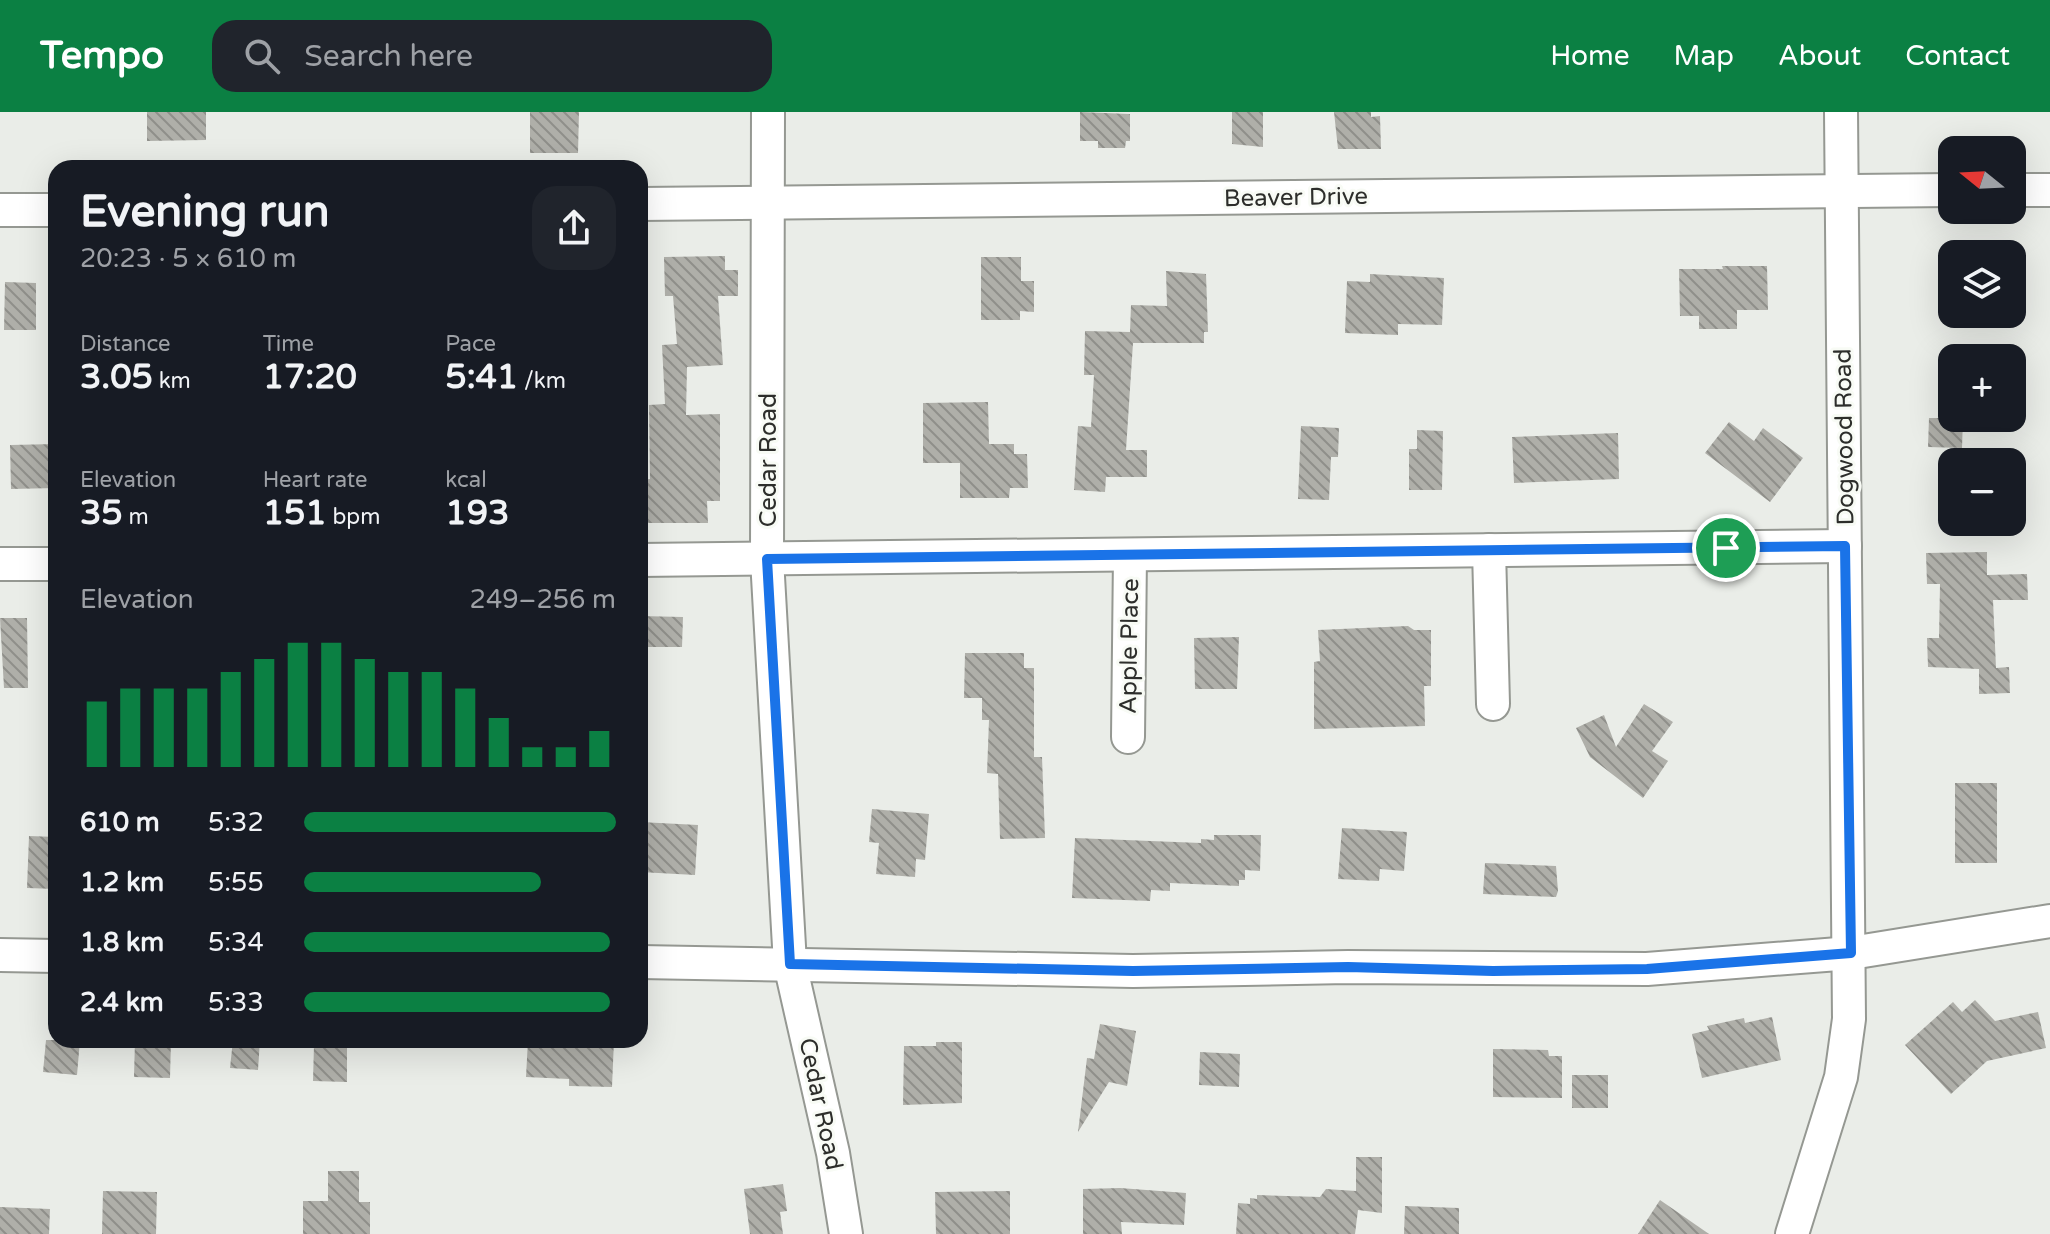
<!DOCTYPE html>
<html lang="en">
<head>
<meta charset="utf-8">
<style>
	body { margin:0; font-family:"Varela Round",sans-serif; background:#20242c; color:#f1f3f6; height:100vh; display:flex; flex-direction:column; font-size:30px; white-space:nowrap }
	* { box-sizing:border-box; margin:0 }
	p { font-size:26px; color:#9ea1a6 }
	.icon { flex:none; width:44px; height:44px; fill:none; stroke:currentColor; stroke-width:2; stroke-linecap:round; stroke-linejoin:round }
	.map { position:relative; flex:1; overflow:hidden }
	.details { position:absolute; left:48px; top:48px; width:600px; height:888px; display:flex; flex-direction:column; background:#171b24; border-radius:24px; box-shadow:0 8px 32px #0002 }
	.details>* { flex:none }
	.needle { width:52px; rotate:288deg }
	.fabs { position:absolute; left:1938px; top:24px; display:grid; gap:16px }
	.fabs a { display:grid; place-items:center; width:88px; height:88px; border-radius:16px; background:#171b24; box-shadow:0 8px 32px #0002; font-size:40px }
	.pin { position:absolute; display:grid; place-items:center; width:68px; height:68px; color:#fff; margin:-34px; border:4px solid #fff; border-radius:50%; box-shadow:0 2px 8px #0007 }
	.round { display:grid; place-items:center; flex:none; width:84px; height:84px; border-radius:24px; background:#20242c }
	.headline { display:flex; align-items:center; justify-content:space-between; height:136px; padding:0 32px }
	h1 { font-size:44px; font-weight:700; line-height:60px }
	.figures { display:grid; grid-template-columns:repeat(3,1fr); gap:12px; height:136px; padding:8px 32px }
	.figures div { display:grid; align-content:center }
	.figures b { font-size:34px; font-weight:700 }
	.figures small { font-size:22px; font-weight:400 }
	.figures p { font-size:22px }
	.chart { height:224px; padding:16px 32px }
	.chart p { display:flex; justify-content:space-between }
	.chart svg { width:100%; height:144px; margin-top:8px; stroke:#0b8043; stroke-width:6 }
	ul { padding:0 32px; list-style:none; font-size:26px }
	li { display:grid; grid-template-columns:128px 96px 1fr; align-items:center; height:60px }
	li i { height:20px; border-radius:10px; background:#0b8043 }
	header { display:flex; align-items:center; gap:48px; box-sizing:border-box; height:112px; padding:0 40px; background:#0b8043; color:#fff }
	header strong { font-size:38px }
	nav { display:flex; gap:44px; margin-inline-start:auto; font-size:28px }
	.search { width:560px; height:72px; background:#20242c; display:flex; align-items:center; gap:20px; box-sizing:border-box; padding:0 28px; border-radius:24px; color:#9ea1a6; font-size:30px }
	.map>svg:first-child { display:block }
	.building { fill:url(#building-back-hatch) }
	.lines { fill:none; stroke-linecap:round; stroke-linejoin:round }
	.street-casing { stroke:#959892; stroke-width:36 }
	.street { stroke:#fff; stroke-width:32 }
	.route-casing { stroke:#fff; stroke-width:16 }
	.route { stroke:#1a73e8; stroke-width:10 }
	.labels { text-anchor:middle; stroke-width:6; stroke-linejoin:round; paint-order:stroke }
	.street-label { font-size:24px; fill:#2d2e2b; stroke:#f8fbf5 }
</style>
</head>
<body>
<header>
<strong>Tempo</strong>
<div class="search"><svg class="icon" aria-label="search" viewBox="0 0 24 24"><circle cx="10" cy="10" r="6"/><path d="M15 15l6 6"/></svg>Search here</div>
<nav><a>Home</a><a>Map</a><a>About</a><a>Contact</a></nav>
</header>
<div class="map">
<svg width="2050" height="1122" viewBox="0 0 2050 1122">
	<defs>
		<pattern id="building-back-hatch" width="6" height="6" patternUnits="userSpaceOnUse" patternTransform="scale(2)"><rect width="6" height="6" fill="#afafa9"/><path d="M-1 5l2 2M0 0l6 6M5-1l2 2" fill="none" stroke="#8f8f8a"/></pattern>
	</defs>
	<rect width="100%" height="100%" fill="#eaede8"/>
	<g class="building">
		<path d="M147,0H206V28L147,29Z"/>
		<path d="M530,0H579L578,41H530Z"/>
		<path d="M1080,0L1130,2V29H1126L1125,36H1098V29H1080Z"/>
		<path d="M1232,0H1263V35L1232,32Z"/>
		<path d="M1334,0H1371V5L1380,4L1381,37H1338Z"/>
		<path d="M725,144V158H738V184H718L723,253L687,255L686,303L720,302V389H707L708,411H640V368L650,367L649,293L665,292L662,233L677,232L673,184H665L664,145Z"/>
		<path d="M981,145H1021V169H1034V200L1020,199V208H981Z"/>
		<path d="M1722,154H1767L1768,198H1737V217H1699V204H1680L1679,157H1723Z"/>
		<path d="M1166,159L1206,162L1208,220H1204V231H1133L1126,338H1147V365H1106L1105,380L1074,378L1078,314L1091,315L1094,263H1084L1085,219L1130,220L1131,193L1167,194Z"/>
		<path d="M1370,162L1444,166L1442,213L1398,212V223L1345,221L1347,169L1370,170Z"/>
		<path d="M5,170L36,171V218H4Z"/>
		<path d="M988,290L989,332H1014V342H1027L1028,376H1010L1009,386H960V351H923V291Z"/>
		<path d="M1929,306H1963L1962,336L1928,335Z"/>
		<path d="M1729,310L1754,329L1763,316L1803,346L1770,390L1705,341Z"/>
		<path d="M1301,314L1339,316L1338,345H1331L1329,388L1298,387Z"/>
		<path d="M1417,318L1443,319L1442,378H1409V337H1417Z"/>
		<path d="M1618,321L1619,367L1514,371L1512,325Z"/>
		<path d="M56,332V376L11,377L10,333Z"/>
		<path d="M1987,440V463L2027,462L2028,488H1993L1996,556L2009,555L2010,581L1979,582V557L1928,555L1927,526H1939L1940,472H1927L1926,441Z"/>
		<path d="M640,504L683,505L682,535H640Z"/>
		<path d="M0,506H27L28,576H4Z"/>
		<path d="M1408,514L1414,518H1431V574H1424L1425,614L1314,617V550L1320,549L1318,518Z"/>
		<path d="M1239,525L1237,577H1195L1194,526Z"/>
		<path d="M965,541H1024V556H1034V645H1042L1045,726L1000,727L998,662L987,661L989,608H982V586H964Z"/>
		<path d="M1644,592L1673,610L1652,639L1668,649L1643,686L1590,645L1576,616L1604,603L1616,635Z"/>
		<rect x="1955" y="671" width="42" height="80"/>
		<path d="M872,697L929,702L925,748L916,747L915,765L876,762L879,731L869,730Z"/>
		<path d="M640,710L698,713L695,763L640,760Z"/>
		<path d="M1342,716L1407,720L1404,759L1380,757L1379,769L1338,767Z"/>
		<path d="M1214,723H1261L1260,759L1245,758V768H1239V774L1170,771V779L1151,778L1150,789L1072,786L1075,726L1201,731V727L1214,728Z"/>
		<path d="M29,724L56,725V777L27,776Z"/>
		<path d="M1485,751L1556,754L1558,779L1556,785L1483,782Z"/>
		<path d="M1975,888L1995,909L2038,900L2046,936L1987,949L1951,982L1905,933L1953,890L1962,900Z"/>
		<path d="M1772,905L1781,948L1702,966L1692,922L1709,918L1707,914L1744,906L1745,911Z"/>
		<path d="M1100,912L1136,919L1127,974L1109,970L1078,1020L1087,946L1094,947Z"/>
		<path d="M46,928H80L77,963L43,960Z"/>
		<path d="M135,928H171L170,966L134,965Z"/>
		<path d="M233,928H260L258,958L230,956Z"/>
		<path d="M528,928H614L612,975L569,974V967L526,965Z"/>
		<path d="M936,930H962V991L903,993L904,934H936Z"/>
		<path d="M314,933L347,934V970L313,969Z"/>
		<path d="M1493,937L1548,938L1549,944H1562V986L1493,985Z"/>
		<path d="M1200,940L1240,942L1239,975L1199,973Z"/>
		<rect x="1572" y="963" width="36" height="33"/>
		<path d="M1356,1045H1382V1101L1358,1098L1355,1122H1236L1238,1091L1250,1092V1086L1257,1087V1083L1320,1085L1326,1077L1356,1079Z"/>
		<path d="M328,1059H359V1090H370V1122H303V1089H328Z"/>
		<path d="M783,1072L787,1099L780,1100L783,1122H750L744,1077Z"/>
		<path d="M1120,1076L1186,1081L1184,1113L1121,1110L1122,1122H1083V1077Z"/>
		<path d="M103,1079L157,1080L156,1122H102Z"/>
		<path d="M1010,1079V1122H936L935,1080Z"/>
		<path d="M1660,1088L1709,1122H1638Z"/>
		<path d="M1405,1094L1459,1096V1122H1404Z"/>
		<path d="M0,1095L50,1097L49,1122H0Z"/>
	</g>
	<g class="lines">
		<defs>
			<g id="street">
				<path d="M768,0L767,447L790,852L833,1041L846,1122"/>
				<path d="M2012,78H2050"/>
				<path d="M640,92L1952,78"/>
				<path d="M0,98H56"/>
				<path d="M1489,438L1493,592"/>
				<path d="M640,448L1845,434"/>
				<path d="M0,452H56"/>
				<path d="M1128,625L1130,443"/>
				<path d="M0,843L56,844"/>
				<path d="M640,850L1133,859L1348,855L1647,857L1851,841L2050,809"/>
				<path d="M1792,1122L1841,965L1849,907L1841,0"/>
			</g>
		</defs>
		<use href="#street" class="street-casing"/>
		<use href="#street" class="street"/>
	</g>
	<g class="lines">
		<defs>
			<path id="route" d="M1845,434L1851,841L1647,857L1493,859L1348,855L1133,859L790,852L767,447Z"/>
		</defs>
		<use href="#route" class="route-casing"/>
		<use href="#route" class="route"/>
	</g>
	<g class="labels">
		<g class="street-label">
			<text transform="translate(1296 85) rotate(-1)" y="8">Beaver Drive</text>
			<text transform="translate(1844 325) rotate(-91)" y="8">Dogwood Road</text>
			<text transform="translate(768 348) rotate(-90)" y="8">Cedar Road</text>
			<text transform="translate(1129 534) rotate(-89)" y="8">Apple Place</text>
			<text transform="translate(821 992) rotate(78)" y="8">Cedar Road</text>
		</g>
	</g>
</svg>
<div class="fabs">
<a><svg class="needle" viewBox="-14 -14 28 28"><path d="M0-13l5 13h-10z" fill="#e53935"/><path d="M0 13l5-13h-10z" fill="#9ea1a6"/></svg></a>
<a><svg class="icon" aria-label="layers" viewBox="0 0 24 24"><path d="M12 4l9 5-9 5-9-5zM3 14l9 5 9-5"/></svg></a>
<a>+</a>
<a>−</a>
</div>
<div class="pin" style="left:1726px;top:436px;background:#1e9e55"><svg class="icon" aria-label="arrive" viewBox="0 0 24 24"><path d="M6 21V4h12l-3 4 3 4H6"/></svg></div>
<section class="details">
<div class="headline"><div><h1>Evening run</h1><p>20:23 · 5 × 610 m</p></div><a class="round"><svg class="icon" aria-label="share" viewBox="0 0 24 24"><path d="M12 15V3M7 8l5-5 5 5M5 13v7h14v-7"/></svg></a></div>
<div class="figures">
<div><p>Distance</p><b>3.05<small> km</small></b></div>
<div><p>Time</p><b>17:20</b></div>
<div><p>Pace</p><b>5:41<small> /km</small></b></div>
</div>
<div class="figures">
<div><p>Elevation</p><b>35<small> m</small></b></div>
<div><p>Heart rate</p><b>151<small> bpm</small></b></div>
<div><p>kcal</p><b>193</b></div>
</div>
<div class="chart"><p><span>Elevation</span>249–256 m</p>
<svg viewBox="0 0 160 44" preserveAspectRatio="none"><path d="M5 44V24M15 44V20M25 44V20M35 44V20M45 44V15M55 44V11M65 44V6M75 44V6M85 44V11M95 44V15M105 44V15M115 44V20M125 44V29M135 44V38M145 44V38M155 44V33"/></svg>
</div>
<ul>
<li><b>610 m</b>5:32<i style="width:100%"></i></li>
<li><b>1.2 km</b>5:55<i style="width:76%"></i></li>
<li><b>1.8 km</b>5:34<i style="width:98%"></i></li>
<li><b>2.4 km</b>5:33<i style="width:98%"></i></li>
</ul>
</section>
</div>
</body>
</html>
